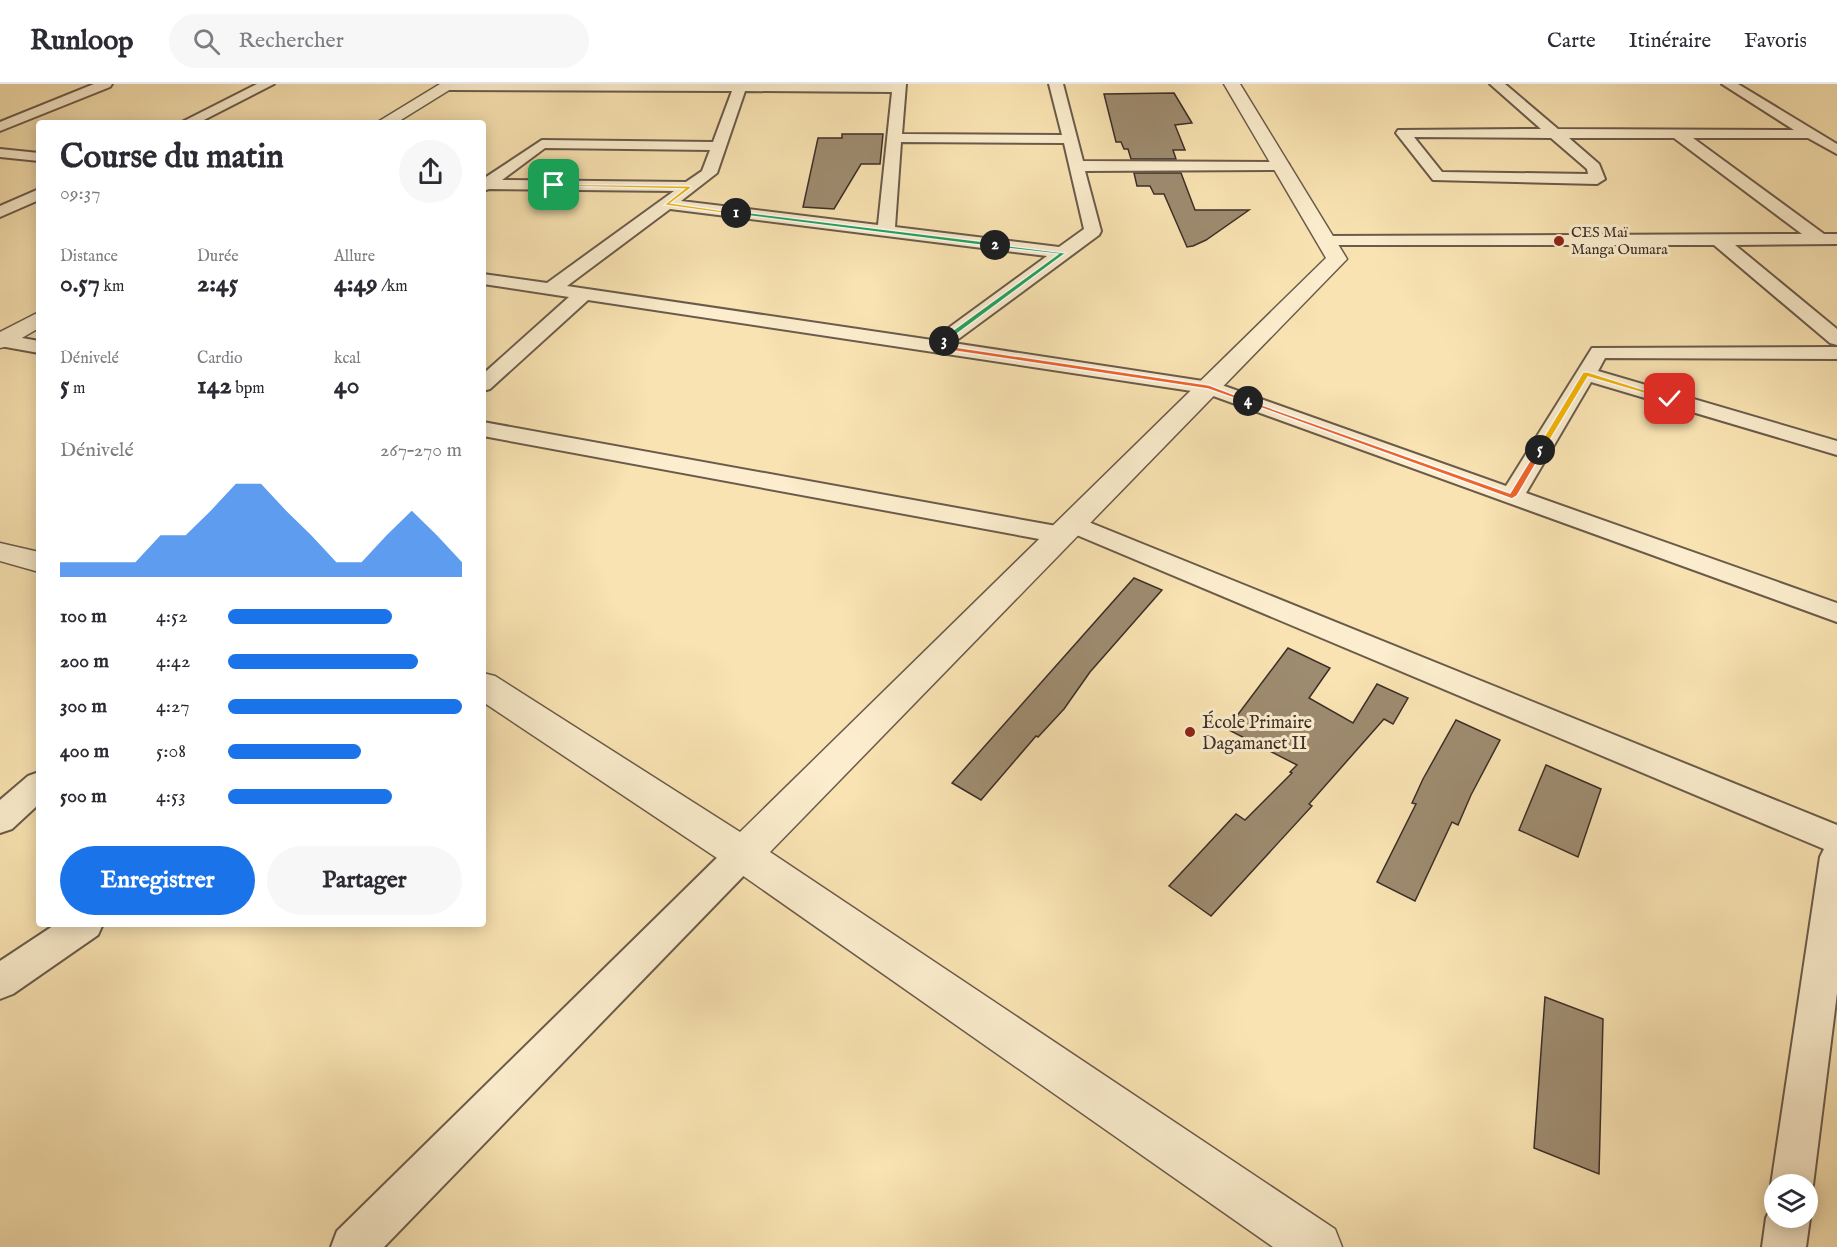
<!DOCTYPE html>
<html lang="fr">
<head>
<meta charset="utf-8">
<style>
	body { margin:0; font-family:"IM FELL English",serif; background:#f7f7f7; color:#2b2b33; height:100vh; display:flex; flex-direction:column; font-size:22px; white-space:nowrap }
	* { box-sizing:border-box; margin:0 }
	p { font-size:20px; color:#7c7c81 }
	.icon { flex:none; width:33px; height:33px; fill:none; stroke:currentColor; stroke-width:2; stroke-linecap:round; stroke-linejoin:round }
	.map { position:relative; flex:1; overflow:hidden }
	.side { position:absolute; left:36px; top:36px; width:450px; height:807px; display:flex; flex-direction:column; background:#fff; border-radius:6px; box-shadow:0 3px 15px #0003 }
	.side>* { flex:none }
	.fabs { position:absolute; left:1764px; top:1090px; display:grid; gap:12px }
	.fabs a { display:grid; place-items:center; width:54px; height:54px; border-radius:50%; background:#fff; box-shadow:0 3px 15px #0003; font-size:30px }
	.pin { position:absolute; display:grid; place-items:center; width:51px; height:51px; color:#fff; margin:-26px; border-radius:12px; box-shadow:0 3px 9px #0006 }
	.km { position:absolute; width:30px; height:30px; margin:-15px; border-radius:50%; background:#222; color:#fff; font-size:16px; line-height:30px; text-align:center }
	.round { display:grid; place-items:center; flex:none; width:63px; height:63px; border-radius:32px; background:#f7f7f7 }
	.summary { display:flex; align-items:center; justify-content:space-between; height:102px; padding:0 24px }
	h1 { font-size:33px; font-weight:700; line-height:45px }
	.stats { display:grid; grid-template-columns:repeat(3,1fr); gap:9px; height:102px; padding:6px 24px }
	.stats div { display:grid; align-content:center }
	.stats b { font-size:26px; font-weight:700 }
	.stats small { font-size:16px; font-weight:400 }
	.stats p { font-size:16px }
	.chart { height:168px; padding:12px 24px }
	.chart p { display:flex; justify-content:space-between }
	.chart svg { width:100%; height:108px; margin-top:6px; fill:#1a73e8; opacity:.7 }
	.button { display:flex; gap:12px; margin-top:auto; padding:12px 24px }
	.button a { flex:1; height:69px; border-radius:36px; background:#1a73e8; color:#fff; font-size:24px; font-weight:700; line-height:69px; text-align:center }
	.button a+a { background:#f7f7f7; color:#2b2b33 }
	ul { padding:0 24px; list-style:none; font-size:20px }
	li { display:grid; grid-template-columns:96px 72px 1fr; align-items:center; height:45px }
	li i { height:15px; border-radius:8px; background:#1a73e8 }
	header { display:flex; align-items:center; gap:36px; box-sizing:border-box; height:84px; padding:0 30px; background:#fff; border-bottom:2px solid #e1e1e2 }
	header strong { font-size:28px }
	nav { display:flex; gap:33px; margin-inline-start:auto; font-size:21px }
	.search { width:420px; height:54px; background:#f7f7f7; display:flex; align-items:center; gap:15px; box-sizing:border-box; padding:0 21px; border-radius:33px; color:#7c7c81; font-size:22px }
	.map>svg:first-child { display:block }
	.building { fill:#9e8c70; stroke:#3c2e29; stroke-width:1.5 }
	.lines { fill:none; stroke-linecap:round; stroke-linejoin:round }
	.minor-casing { stroke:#6b5b4b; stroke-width:4 }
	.tertiary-casing { stroke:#6b5b4b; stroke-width:3 }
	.minor { fill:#fbedcd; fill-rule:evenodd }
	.tertiary { fill:#fbedcd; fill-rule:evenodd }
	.split-1 { fill:#f5b400; stroke:#fff; stroke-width:1.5 }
	.split-2 { fill:#22a559; stroke:#fff; stroke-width:1.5 }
	.split-3 { fill:#22a559; stroke:#fff; stroke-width:1.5 }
	.split-4 { fill:#f0652b; stroke:#fff; stroke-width:1.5 }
	.split-5 { fill:#f0652b; stroke:#fff; stroke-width:1.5 }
	.split-6 { fill:#f5b400; stroke:#fff; stroke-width:1.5 }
	.poi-dot { fill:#8f2418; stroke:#fbedcd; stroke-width:2 }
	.labels { text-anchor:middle; stroke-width:6; stroke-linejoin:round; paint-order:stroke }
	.far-poi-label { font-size:15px; fill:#3c2e29; stroke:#fbedcd; text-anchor:start }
	.poi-label { font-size:18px; fill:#3c2e29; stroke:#fbedcd; text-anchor:start }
</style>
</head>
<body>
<header>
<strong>Runloop</strong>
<div class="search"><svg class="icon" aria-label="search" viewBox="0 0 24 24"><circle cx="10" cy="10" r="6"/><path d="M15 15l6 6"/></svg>Rechercher</div>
<nav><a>Carte</a><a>Itinéraire</a><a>Favoris</a></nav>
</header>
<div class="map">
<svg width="1837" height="1163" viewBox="0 0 1837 1163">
	<rect width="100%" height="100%" fill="#f9e3b2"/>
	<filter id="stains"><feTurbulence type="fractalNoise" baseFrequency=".00333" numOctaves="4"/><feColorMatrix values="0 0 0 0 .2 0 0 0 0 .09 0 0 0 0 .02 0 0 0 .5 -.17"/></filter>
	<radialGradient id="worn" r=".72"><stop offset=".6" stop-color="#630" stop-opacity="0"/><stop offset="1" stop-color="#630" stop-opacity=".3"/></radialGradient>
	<g class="building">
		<path d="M1174,9L1192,39L1175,41L1185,66H1173L1176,75H1131L1128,65H1124L1121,58H1116L1104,10Z"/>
		<path d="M842,50H883L880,80H861L834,125L803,123L818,54H842Z"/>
		<path d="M1134,89H1181L1195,126H1249L1206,156L1193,162L1187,163L1164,110H1154L1150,102H1137Z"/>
		<path d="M1134,494L1162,506L1090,588L1064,625L1038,653L1036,652L981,716L952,699Z"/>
		<path d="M1288,564L1330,584L1309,614L1353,639L1377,600L1408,614L1393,640L1384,635L1309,720L1312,722L1211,832L1169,802L1236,730L1245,736L1292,689L1290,688L1297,681L1227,645Z"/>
		<path d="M1456,636L1500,656L1471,711L1458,741L1452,738L1415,817L1377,798L1416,720L1412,719L1423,695Z"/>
		<path d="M1546,681L1601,705L1578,773L1519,746Z"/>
		<path d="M1545,913L1603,935L1599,1090L1534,1064Z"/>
	</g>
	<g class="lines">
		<defs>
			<g id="minor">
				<path d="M94,0H112L110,3L0,47V38Z"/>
				<path d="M257,0H274L198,39H180Z"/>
				<path d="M444,0H906L902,50L1062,51L1049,0H1063L1083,77L1286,78L1289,81L1286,84L1281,86L1085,87L1101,147L1099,151L953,259L1216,299L1506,402L1592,264L1837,263V275L1605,274L1598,287L1837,357V371L1591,298L1526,409L1837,519V538L1205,309L588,216L490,305L483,307V290L569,213L483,200V190L547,199L674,107L489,105L483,107V95L542,56L713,58L732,7L449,6L444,5ZM745,7L892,8L878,141L681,117L717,89ZM901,58L1064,59L1084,145L1059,163L895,143ZM545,64L710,66L702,87L686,98L502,96ZM670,125L1047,172L932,256L567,202Z"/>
				<path d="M1490,0H1505L1558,45L1794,46L1722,0H1738L1837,60V70L1808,54H1693L1824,150H1837V160L1735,161L1837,245V261L1830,259L1714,161H1320L1317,157L1320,153L1326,152L1802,150L1674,54H1569L1599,80L1605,95L1597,100L1433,96L1396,49L1398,46L1541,45ZM1414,53L1551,54L1587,85L1588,90L1442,88Z"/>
				<path d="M0,65L39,69V77L0,73Z"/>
				<path d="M39,105V116L0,133V122Z"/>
				<path d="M0,250L39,257V269L0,262Z"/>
				<path d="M483,338L1062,443L1060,440L1063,435L1072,432L1081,435L1837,741V909L1813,1101L1808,1115V1101H1774V1110L1771,1101L1820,773L1824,765L1072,449L1070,457L1061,459L483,352Z"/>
				<path d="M39,688V720L12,745L0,749V716L28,692Z"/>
				<path d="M743,756L755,760L760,770L755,780L384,1163H331L337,1147L731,760Z"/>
				<path d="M56,840H103L98,851L13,910L0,915V877Z"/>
				<path d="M1774,1118V1134H1808V1129L1810,1134L1806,1163H1762L1766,1134Z"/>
			</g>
			<g id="tertiary">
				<path d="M440,0H459L396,39H376Z"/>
				<path d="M1224,0H1240L1347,175L770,768L1335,1145L1342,1163H1273L729,782L483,618V589L495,592L740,748L1326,174Z"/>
				<path d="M39,228V244L8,262L0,264V248Z"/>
				<path d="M0,459L39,468V488L0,477Z"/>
			</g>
		</defs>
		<use href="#minor" class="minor-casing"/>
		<use href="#tertiary" class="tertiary-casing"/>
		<use href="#minor" class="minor"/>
		<use href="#tertiary" class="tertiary"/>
	</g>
	<path class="split-1" d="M552,100L690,102L691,104L671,119L739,129L736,131L664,121L684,105L554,102Z"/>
	<path class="split-2" d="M736,127L995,159L998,161L995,163L734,130Z"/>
	<path class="split-3" d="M993,160L1066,169L946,258H941V255L1058,170L995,163Z"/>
	<path class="split-4" d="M941,255L947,257L942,261L1209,301L1251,317L1245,318L1208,305L934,264V261Z"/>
	<path class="split-5" d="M1245,315L1510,409L1537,365L1544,366L1517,412L1512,415L1245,318Z"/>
	<path class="split-6" d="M1583,288H1588L1673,315L1667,316L1588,293L1544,366L1537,368L1536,366Z"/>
	<g class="poi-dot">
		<circle cx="1559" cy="157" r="6"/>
		<circle cx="1190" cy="648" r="6"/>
	</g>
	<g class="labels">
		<g class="far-poi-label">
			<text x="1571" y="153">CES Maï<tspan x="1571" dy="17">Manga Oumara</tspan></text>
		</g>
		<g class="poi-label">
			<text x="1202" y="644">École Primaire<tspan x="1202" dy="21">Dagamanet II</tspan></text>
		</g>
	</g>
	<rect width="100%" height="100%" filter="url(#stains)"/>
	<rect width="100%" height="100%" fill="url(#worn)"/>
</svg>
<div class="fabs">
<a><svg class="icon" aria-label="layers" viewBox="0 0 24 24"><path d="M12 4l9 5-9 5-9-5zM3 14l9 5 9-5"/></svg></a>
</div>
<div class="pin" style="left:554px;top:101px;background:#1e9e55"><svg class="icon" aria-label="arrive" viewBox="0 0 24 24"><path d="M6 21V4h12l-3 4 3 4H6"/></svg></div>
<div class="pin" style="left:1670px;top:315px;background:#d93025"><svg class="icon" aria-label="check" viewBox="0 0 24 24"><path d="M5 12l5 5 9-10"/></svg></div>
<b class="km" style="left:736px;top:129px">1</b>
<b class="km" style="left:995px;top:161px">2</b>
<b class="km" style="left:944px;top:257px">3</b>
<b class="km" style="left:1248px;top:317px">4</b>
<b class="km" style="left:1540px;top:366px">5</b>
<section class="side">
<div class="summary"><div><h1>Course du matin</h1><p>09:37</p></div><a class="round"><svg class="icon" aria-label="share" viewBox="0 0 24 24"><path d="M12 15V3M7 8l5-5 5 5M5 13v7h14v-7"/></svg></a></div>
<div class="stats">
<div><p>Distance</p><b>0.57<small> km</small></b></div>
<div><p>Durée</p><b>2:45</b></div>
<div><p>Allure</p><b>4:49<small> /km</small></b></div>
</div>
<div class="stats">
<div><p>Dénivelé</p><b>5<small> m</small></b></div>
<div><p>Cardio</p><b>142<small> bpm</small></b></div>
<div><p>kcal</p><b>40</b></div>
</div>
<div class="chart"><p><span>Dénivelé</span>267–270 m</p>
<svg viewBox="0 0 160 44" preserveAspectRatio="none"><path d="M0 44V38L10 38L20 38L30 38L40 27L50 27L60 17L70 6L80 6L90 17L100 27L110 38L120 38L130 27L140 17L150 27L160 38V44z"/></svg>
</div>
<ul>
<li><b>100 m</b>4:52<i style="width:70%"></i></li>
<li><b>200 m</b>4:42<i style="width:81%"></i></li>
<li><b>300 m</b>4:27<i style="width:100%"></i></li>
<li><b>400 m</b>5:08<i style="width:57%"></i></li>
<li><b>500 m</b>4:53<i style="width:70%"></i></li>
</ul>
<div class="button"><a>Enregistrer</a><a>Partager</a></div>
</section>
</div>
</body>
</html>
